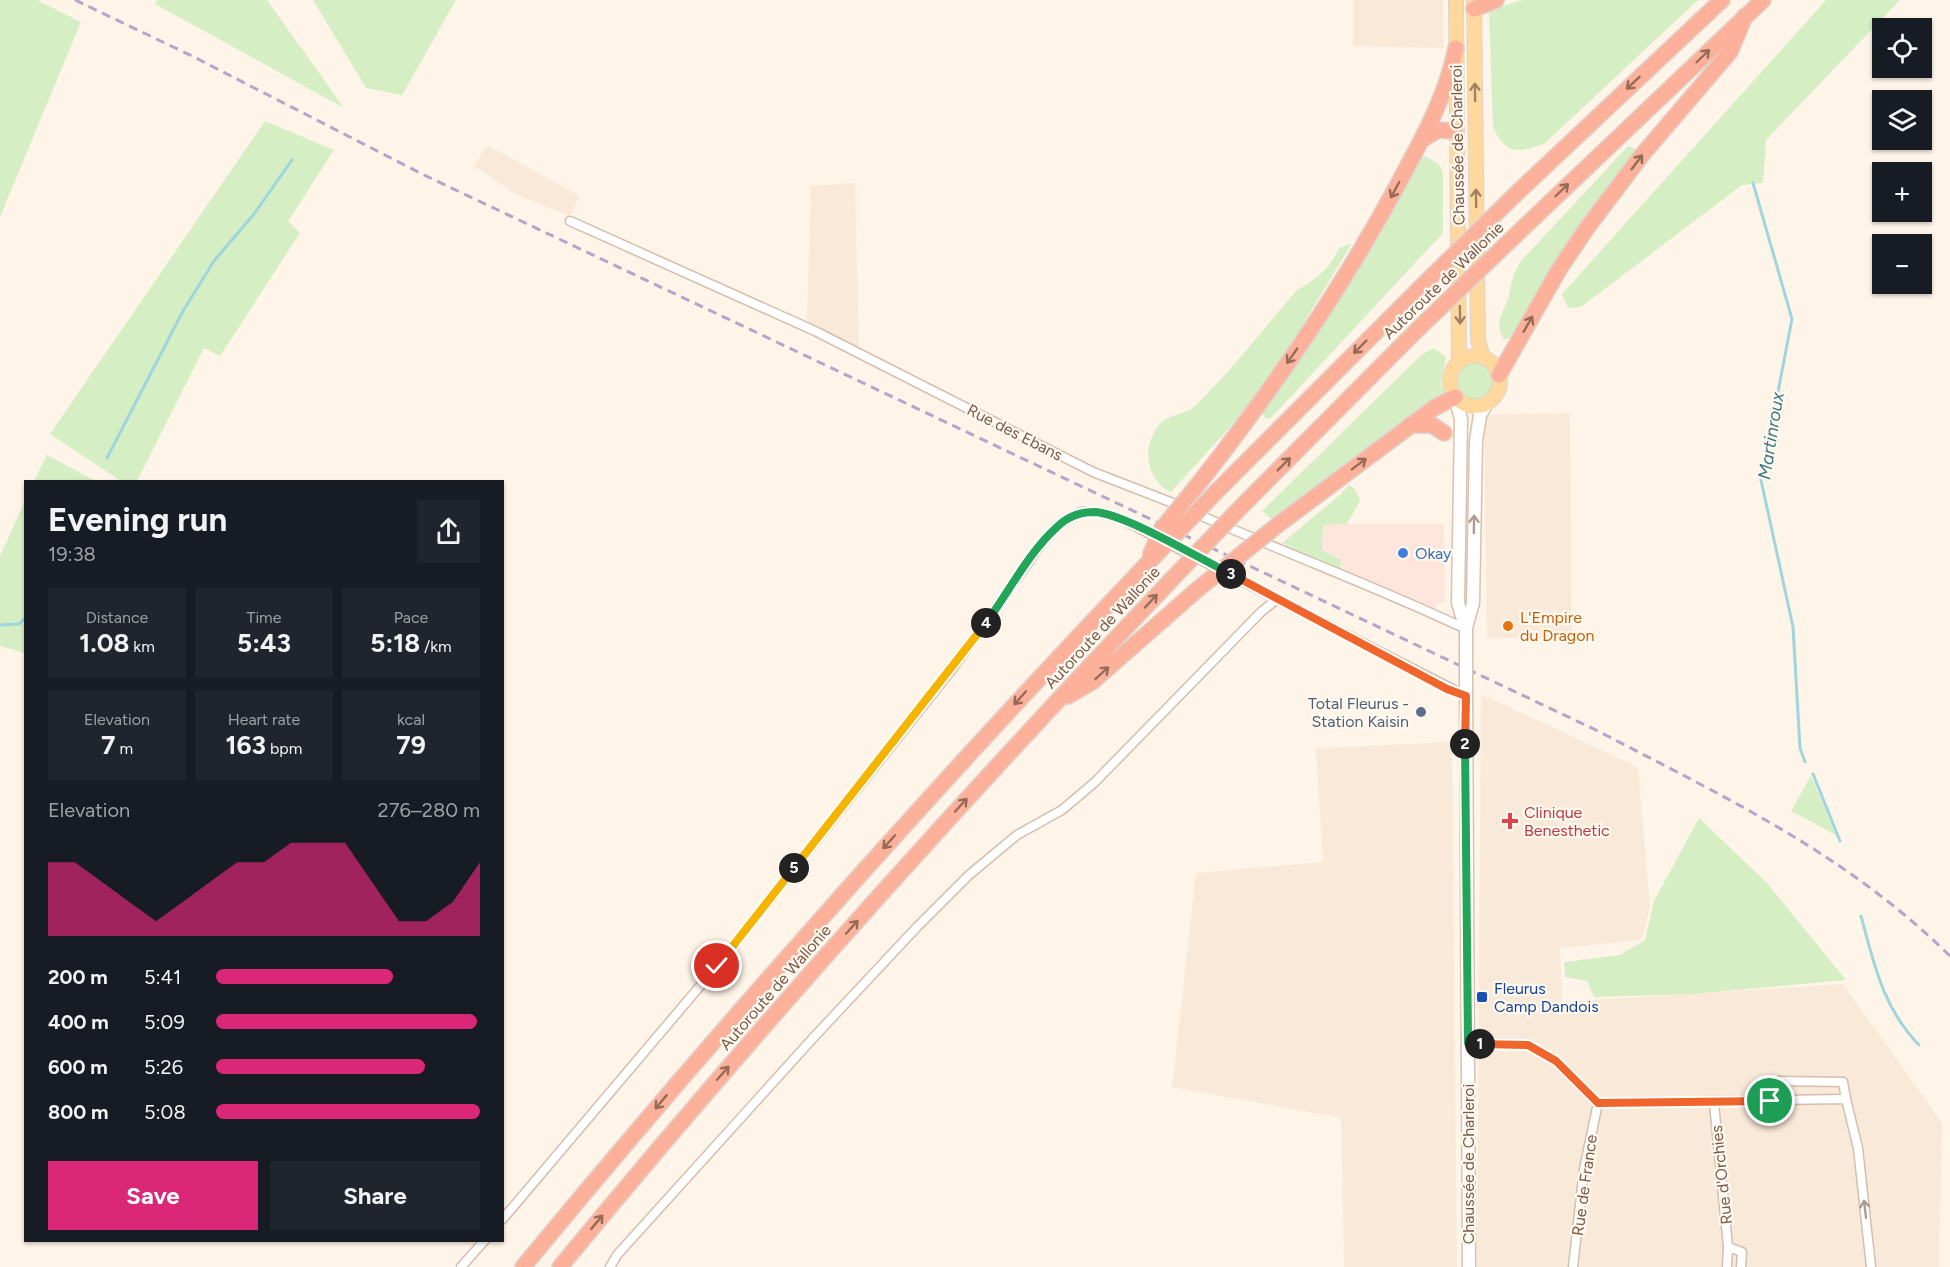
<!DOCTYPE html>
<html lang="en">
<head>
<meta charset="utf-8">
<style>
	body { margin:0; font-family:Figtree,sans-serif; background:#20242c; color:#f1f3f6; height:100vh; display:flex; flex-direction:column; font-size:22px; white-space:nowrap }
	* { box-sizing:border-box; margin:0 }
	p { font-size:20px; color:#9ea1a6 }
	.icon { flex:none; width:33px; height:33px; fill:none; stroke:currentColor; stroke-width:2; stroke-linecap:round; stroke-linejoin:round }
	.map { position:relative; flex:1; overflow:hidden }
	.sheet { position:absolute; left:24px; top:480px; width:480px; height:762px; display:flex; flex-direction:column; background:#171b24; border-radius:0px; box-shadow:0 2px 4px #0004 }
	.sheet>* { flex:none }
	.buttons { position:absolute; left:1872px; top:18px; display:grid; gap:12px }
	.buttons a { display:grid; place-items:center; width:60px; height:60px; border-radius:0px; background:#171b24; box-shadow:0 2px 4px #0004; font-size:30px }
	.pin { position:absolute; display:grid; place-items:center; width:51px; height:51px; color:#fff; margin:-26px; border:3px solid #fff; border-radius:50%; box-shadow:0 2px 6px #0007 }
	.km { position:absolute; width:30px; height:30px; margin:-15px; border-radius:50%; background:#222; color:#fff; font-size:16px; line-height:30px; text-align:center }
	.round { display:grid; place-items:center; flex:none; width:63px; height:63px; border-radius:0px; background:#20242c }
	.summary { display:flex; align-items:center; justify-content:space-between; height:102px; padding:0 24px }
	h1 { font-size:33px; font-weight:700; line-height:45px }
	.stats { display:grid; grid-template-columns:repeat(3,1fr); gap:9px; height:102px; padding:6px 24px }
	.stats div { display:grid; align-content:center; border-radius:0px; background:#20242c; text-align:center }
	.stats b { font-size:26px; font-weight:700 }
	.stats small { font-size:16px; font-weight:400 }
	.stats p { font-size:16px }
	.chart { height:168px; padding:12px 24px }
	.chart p { display:flex; justify-content:space-between }
	.chart svg { width:100%; height:108px; margin-top:6px; fill:#db2777; opacity:.7 }
	.cta { display:flex; gap:12px; margin-top:auto; padding:12px 24px }
	.cta a { flex:1; height:69px; border-radius:0px; background:#db2777; color:#fff; font-size:24px; font-weight:700; line-height:69px; text-align:center }
	.cta a+a { background:#20242c; color:#f1f3f6 }
	ul { padding:0 24px; list-style:none; font-size:20px }
	li { display:grid; grid-template-columns:96px 72px 1fr; align-items:center; height:45px }
	li i { height:15px; border-radius:8px; background:#db2777 }
	.map>svg:first-child { display:block }
	.residential { fill:#f9e9d8 }
	.commercial { fill:#ffe5db }
	.green { fill:#d6eec4 }
	.lines { fill:none; stroke-linecap:round; stroke-linejoin:round }
	.stream { stroke:#9fd5dd; stroke-width:3 }
	.street-casing { stroke:#d4beae; stroke-width:11 }
	.secondary-casing { stroke:#dac0ae; stroke-width:15 }
	.primary-casing { stroke:#ddd4cf; stroke-width:16 }
	.highway-casing { stroke:#ddd4cf; stroke-width:18 }
	.street { stroke:#fff; stroke-width:8 }
	.secondary { stroke:#fff; stroke-width:12 }
	.primary { stroke:#ffd89e; stroke-width:14 }
	.highway { stroke:#fdb19a; stroke-width:15 }
	.rail { stroke:#b7a4ca; stroke-width:3; stroke-dasharray:9 6; stroke-linecap:butt }
	.secondary-bridge-casing { stroke:#dac0ae; stroke-width:15; stroke-linecap:butt }
	.highway-bridge-casing { stroke:#ddd4cf; stroke-width:18; stroke-linecap:butt }
	.secondary-bridge { stroke:#fff; stroke-width:12 }
	.highway-bridge { stroke:#fdb19a; stroke-width:15 }
	.oneway { stroke:#956b58 }
	.oneway2 { stroke:#a37f62 }
	.oneway3 { stroke:#b09b91 }
	.split-1-casing { stroke:#fff; stroke-width:12 }
	.split-2-casing { stroke:#fff; stroke-width:12 }
	.split-3-casing { stroke:#fff; stroke-width:12 }
	.split-4-casing { stroke:#fff; stroke-width:12 }
	.split-5-casing { stroke:#fff; stroke-width:12 }
	.split-6-casing { stroke:#fff; stroke-width:12 }
	.split-1 { stroke:#f0652b; stroke-width:8 }
	.split-2 { stroke:#22a559; stroke-width:8 }
	.split-3 { stroke:#f0652b; stroke-width:8 }
	.split-4 { stroke:#22a559; stroke-width:8 }
	.split-5 { stroke:#f5b400; stroke-width:8 }
	.split-6 { stroke:#f5b400; stroke-width:8 }
	.shop-dot { fill:#3f7fe0; stroke:#fff9f0; stroke-width:2 }
	.food-dot { fill:#e8710a; stroke:#fff9f0; stroke-width:2 }
	.service-dot { fill:#5c6f8a; stroke:#fff9f0; stroke-width:2 }
	.health-dot { fill:#e0444e; stroke:#fff9f0; stroke-width:2 }
	.transit-dot { fill:#1a4fb4; stroke:#fff9f0; stroke-width:2 }
	.labels { text-anchor:middle; stroke-width:4.5; stroke-linejoin:round; paint-order:stroke }
	.street-label { font-size:16px; fill:#7b5948; stroke:#fff9f0 }
	.shop-label { font-size:16px; fill:#366cbe; stroke:#fff9f0; text-anchor:start }
	.food-label { font-size:16px; fill:#c56008; stroke:#fff9f0; text-anchor:start }
	.service-label { font-size:16px; fill:#4e5e75; stroke:#fff9f0; text-anchor:end }
	.health-label { font-size:16px; fill:#be3a42; stroke:#fff9f0; text-anchor:start }
	.transit-label { font-size:16px; fill:#164399; stroke:#fff9f0; text-anchor:start }
	.water-label { font-size:18px; font-style:italic; fill:#3a7882; stroke:#fff9f0 }
</style>
</head>
<body>
<div class="map">
<svg width="1950" height="1267" viewBox="0 0 1950 1267">
	<rect width="100%" height="100%" fill="#fef5e8"/>
	<g class="residential">
		<path d="M1353,0H1443L1444,48L1353,46Z"/>
		<path d="M487,145L580,196L569,216L515,194L474,166Z"/>
		<path d="M855,183L859,347L807,325L811,186Z"/>
		<path d="M1570,413L1572,638H1487L1484,415Z"/>
		<path d="M1481,694L1638,767L1650,907L1642,940L1560,948L1562,1002L1843,984L1942,1123L1939,1267H1477Z"/>
		<path d="M1452,742L1457,1267H1344L1341,1118L1172,1087L1196,873L1323,862L1316,748Z"/>
	</g>
	<path class="commercial" d="M1323,524H1444L1445,602H1438L1432,613L1343,572L1341,560L1322,550Z"/>
	<g class="green">
		<path d="M0,0H37L81,22L0,217Z"/>
		<path d="M157,0H267L344,108L155,4Z"/>
		<path d="M313,0H456L402,95L366,88Z"/>
		<path d="M1523,0H1698L1544,144C1516,153 1508,155 1493,128L1489,10Z"/>
		<path d="M1826,0H1900L1766,140L1763,183L1742,185L1581,307L1568,308L1562,294Z"/>
		<path d="M265,121L334,150L288,221L300,233L220,356L204,348L137,481H121L50,434Z"/>
		<path d="M1628,146L1635,149L1631,159L1513,337L1504,340C1493,321 1503,314 1509,296C1513,279 1510,279 1521,261Z"/>
		<path d="M1425,156L1439,164L1443,173V233L1271,418L1266,419L1260,411L1336,305L1379,234L1419,160Z"/>
		<path d="M1352,243L1293,341L1240,416L1171,492C1153,485 1144,460 1150,442C1162,408 1180,421 1197,404C1233,369 1264,328 1297,290C1315,280 1331,268 1339,248Z"/>
		<path d="M1434,348L1446,357L1441,384L1444,393L1273,520L1262,511L1422,354Z"/>
		<circle cx="1475" cy="380" r="19"/>
		<path d="M47,455L92,479L96,481H34Z"/>
		<path d="M1349,485L1355,489L1360,501L1347,524L1323,525L1322,550L1341,560V571L1282,543L1340,495Z"/>
		<path d="M25,501V653L0,646V556Z"/>
		<path d="M1811,776L1836,835L1791,811Z"/>
		<path d="M1699,818L1767,883L1846,980L1693,994L1594,997L1587,981L1565,977L1564,962L1620,955L1645,940L1654,901Z"/>
	</g>
	<g class="lines">
		<g class="stream">
			<path d="M1753,183L1792,319L1761,480L1793,627L1800,748L1805,762"/>
			<path d="M107,458L183,311L214,261L254,214L292,160"/>
			<path d="M0,625L19,624L26,617"/>
			<path d="M1813,774L1840,841"/>
			<path d="M1861,916C1874,964 1883,1008 1919,1045"/>
		</g>
		<defs>
			<g id="street">
				<path d="M570,221L815,331L1093,472L1183,507"/>
				<path d="M1195,513C1285,553 1377,587 1466,629"/>
				<path d="M1468,1043L1528,1045L1556,1061L1598,1103L1846,1099L1858,1148L1871,1267"/>
				<path d="M1770,1101L1779,1081L1843,1082L1846,1099"/>
				<path d="M1714,1103L1728,1247L1727,1267"/>
				<path d="M502,1220L717,966L953,668L1045,539L1057,526L1081,512H1096L1121,519L1466,696"/>
				<path d="M1728,1247L1742,1252L1741,1267"/>
				<path d="M461,1267L485,1240"/>
				<path d="M610,1267L617,1255L814,1037L917,927L969,875L1017,835L1062,810L1095,782L1261,612L1277,599"/>
				<path d="M1573,1267L1584,1169L1598,1103"/>
			</g>
			<g id="secondary">
				<path d="M1455,397L1461,419L1458,603L1466,629V642"/>
				<path d="M1466,628L1473,603L1476,441L1480,415L1488,402"/>
				<path d="M1466,683L1469,1267"/>
			</g>
			<g id="primary">
				<path d="M1456,0L1459,362"/>
				<path d="M1474,0L1478,340L1483,357"/>
				<circle cx="1475" cy="381" r="25"/>
			</g>
			<g id="highway">
				<path d="M1474,9L1496,0"/>
				<path d="M1423,139L1438,130L1455,131"/>
				<path d="M1519,191L1722,0"/>
				<path d="M1520,231L1763,0"/>
				<path d="M1499,375L1560,268L1587,228L1642,155L1730,52L1745,16"/>
				<path d="M1410,425H1432L1444,433"/>
				<path d="M1200,482C1273,389 1341,290 1397,186C1421,141 1446,98 1456,48"/>
				<path d="M1217,491L1417,291"/>
				<path d="M1243,505L1418,329"/>
				<path d="M1279,524L1434,408L1455,397"/>
				<path d="M1068,696L1092,682L1198,589"/>
				<path d="M523,1267C723,1025 931,791 1147,564"/>
				<path d="M560,1267C756,1029 962,800 1174,577"/>
			</g>
		</defs>
		<use href="#street" class="street-casing"/>
		<use href="#secondary" class="secondary-casing"/>
		<use href="#primary" class="primary-casing"/>
		<use href="#highway" class="highway-casing"/>
		<use href="#street" class="street"/>
		<use href="#secondary" class="secondary"/>
		<use href="#primary" class="primary"/>
		<use href="#highway" class="highway"/>
		<path class="rail" d="M75,0L192,56L424,175L1598,731C1726,798 1845,853 1950,956"/>
		<defs>
			<path id="secondary-bridge" d="M1466,683V642"/>
			<g id="highway-bridge">
				<path d="M1417,291L1519,191"/>
				<path d="M1418,329L1520,231"/>
				<path d="M1150,556L1161,530L1200,482"/>
				<path d="M1147,564L1217,491"/>
				<path d="M1174,577L1243,505"/>
				<path d="M1198,589L1279,524"/>
			</g>
		</defs>
		<use href="#secondary-bridge" class="secondary-bridge-casing"/>
		<use href="#highway-bridge" class="highway-bridge-casing"/>
		<use href="#secondary-bridge" class="secondary-bridge"/>
		<use href="#highway-bridge" class="highway-bridge"/>
	</g>
	<defs><path id="oneway-shaft" d="M-6 0H5M1.5-3L5.5 0L1.5 3" fill="none" stroke-width="1.6" stroke-linecap="round" stroke-linejoin="round" transform="scale(1.5)"/></defs>
	<g class="oneway">
		<use href="#oneway-shaft" transform="translate(1703 56) rotate(-44)"/>
		<use href="#oneway-shaft" transform="translate(1633 83) rotate(137)"/>
		<use href="#oneway-shaft" transform="translate(1637 162) rotate(-53)"/>
		<use href="#oneway-shaft" transform="translate(1395 190) rotate(118)"/>
		<use href="#oneway-shaft" transform="translate(1562 190) rotate(-44)"/>
		<use href="#oneway-shaft" transform="translate(1528 324) rotate(-60)"/>
		<use href="#oneway-shaft" transform="translate(1360 347) rotate(135)"/>
		<use href="#oneway-shaft" transform="translate(1292 356) rotate(125)"/>
		<use href="#oneway-shaft" transform="translate(1284 464) rotate(-45)"/>
		<use href="#oneway-shaft" transform="translate(1359 464) rotate(-37)"/>
		<use href="#oneway-shaft" transform="translate(1151 601) rotate(-47)"/>
		<use href="#oneway-shaft" transform="translate(1102 673) rotate(-42)"/>
		<use href="#oneway-shaft" transform="translate(1020 698) rotate(132)"/>
		<use href="#oneway-shaft" transform="translate(961 805) rotate(-48)"/>
		<use href="#oneway-shaft" transform="translate(889 842) rotate(132)"/>
		<use href="#oneway-shaft" transform="translate(852 927) rotate(-48)"/>
		<use href="#oneway-shaft" transform="translate(723 1073) rotate(-49)"/>
		<use href="#oneway-shaft" transform="translate(661 1102) rotate(130)"/>
		<use href="#oneway-shaft" transform="translate(597 1222) rotate(-50)"/>
	</g>
	<g class="oneway2">
		<use href="#oneway-shaft" transform="translate(1475 92) rotate(-91)"/>
		<use href="#oneway-shaft" transform="translate(1476 198) rotate(-91)"/>
		<use href="#oneway-shaft" transform="translate(1460 315) rotate(89)"/>
	</g>
	<g class="oneway3">
		<use href="#oneway-shaft" transform="translate(1474 524) rotate(-89)"/>
		<use href="#oneway-shaft" transform="translate(1865 1209) rotate(-97)"/>
	</g>
	<g class="lines">
		<defs>
			<path id="split-1" d="M1480,1044L1528,1045L1556,1061L1598,1103L1770,1101"/>
			<path id="split-2" d="M1465,744L1468,1043L1480,1044"/>
			<path id="split-3" d="M1231,574L1447,689L1466,696L1465,744"/>
			<path id="split-4" d="M986,623C1009,592 1028,553 1057,527C1067,517 1080,512 1094,512C1124,513 1200,559 1231,574"/>
			<path id="split-5" d="M794,868L986,623"/>
			<path id="split-6" d="M717,966L794,868"/>
		</defs>
		<use href="#split-1" class="split-1-casing"/>
		<use href="#split-2" class="split-2-casing"/>
		<use href="#split-3" class="split-3-casing"/>
		<use href="#split-4" class="split-4-casing"/>
		<use href="#split-5" class="split-5-casing"/>
		<use href="#split-6" class="split-6-casing"/>
		<use href="#split-1" class="split-1"/>
		<use href="#split-2" class="split-2"/>
		<use href="#split-3" class="split-3"/>
		<use href="#split-4" class="split-4"/>
		<use href="#split-5" class="split-5"/>
		<use href="#split-6" class="split-6"/>
	</g>
	<circle class="shop-dot" cx="1403" cy="553" r="6"/>
	<circle class="food-dot" cx="1508" cy="626" r="6"/>
	<circle class="service-dot" cx="1421" cy="712" r="6"/>
	<path class="health-dot" d="M1507 812h6v6h6v6h-6v6h-6v-6h-6v-6h6z"/>
	<rect class="transit-dot" x="1476" y="991" width="12" height="12" rx="3"/>
	<g class="labels">
		<g class="street-label">
			<text transform="translate(1457 145) rotate(-91)" y="6">Chaussée de Charleroi</text>
			<text transform="translate(1443 280) rotate(-44)" y="6">Autoroute de Wallonie</text>
			<text transform="translate(1015 432) rotate(27)" y="6">Rue des Ebans</text>
			<text transform="translate(1102 627) rotate(-47)" y="6">Autoroute de Wallonie</text>
			<text transform="translate(775 987) rotate(-49)" y="6">Autoroute de Wallonie</text>
			<text transform="translate(1468 1164) rotate(-90)" y="6">Chaussée de Charleroi</text>
			<text transform="translate(1721 1175) rotate(-96)" y="6">Rue d'Orchies</text>
			<text transform="translate(1584 1185) rotate(-82)" y="6">Rue de France</text>
		</g>
		<g class="shop-label">
			<text x="1415" y="559">Okay</text>
		</g>
		<g class="food-label">
			<text x="1520" y="623">L'Empire<tspan x="1520" dy="18">du Dragon</tspan></text>
		</g>
		<g class="service-label">
			<text x="1409" y="709">Total Fleurus -<tspan x="1409" dy="18">Station Kaisin</tspan></text>
		</g>
		<g class="health-label">
			<text x="1524" y="818">Clinique<tspan x="1524" dy="18">Benesthetic</tspan></text>
		</g>
		<g class="transit-label">
			<text x="1494" y="994">Fleurus<tspan x="1494" dy="18">Camp Dandois</tspan></text>
		</g>
		<g class="water-label">
			<text transform="translate(1771 436) rotate(-81)" y="6">Martinroux</text>
		</g>
	</g>
</svg>
<div class="buttons">
<a><svg class="icon" aria-label="locate" viewBox="0 0 24 24"><circle cx="12" cy="12" r="6"/><path d="M12 2v4M12 18v4M2 12h4M18 12h4"/></svg></a>
<a><svg class="icon" aria-label="layers" viewBox="0 0 24 24"><path d="M12 4l9 5-9 5-9-5zM3 14l9 5 9-5"/></svg></a>
<a>+</a>
<a>−</a>
</div>
<div class="pin" style="left:1770px;top:1101px;background:#1e9e55"><svg class="icon" aria-label="arrive" viewBox="0 0 24 24"><path d="M6 21V4h12l-3 4 3 4H6"/></svg></div>
<div class="pin" style="left:717px;top:966px;background:#d93025"><svg class="icon" aria-label="check" viewBox="0 0 24 24"><path d="M5 12l5 5 9-10"/></svg></div>
<b class="km" style="left:1480px;top:1044px">1</b>
<b class="km" style="left:1465px;top:744px">2</b>
<b class="km" style="left:1231px;top:574px">3</b>
<b class="km" style="left:986px;top:623px">4</b>
<b class="km" style="left:794px;top:868px">5</b>
<section class="sheet">
<div class="summary"><div><h1>Evening run</h1><p>19:38</p></div><a class="round"><svg class="icon" aria-label="share" viewBox="0 0 24 24"><path d="M12 15V3M7 8l5-5 5 5M5 13v7h14v-7"/></svg></a></div>
<div class="stats">
<div><p>Distance</p><b>1.08<small> km</small></b></div>
<div><p>Time</p><b>5:43</b></div>
<div><p>Pace</p><b>5:18<small> /km</small></b></div>
</div>
<div class="stats">
<div><p>Elevation</p><b>7<small> m</small></b></div>
<div><p>Heart rate</p><b>163<small> bpm</small></b></div>
<div><p>kcal</p><b>79</b></div>
</div>
<div class="chart"><p><span>Elevation</span>276–280 m</p>
<svg viewBox="0 0 160 44" preserveAspectRatio="none"><path d="M0 44V14L10 14L20 22L30 30L40 38L50 30L60 22L70 14L80 14L90 6L100 6L110 6L120 22L130 38L140 38L150 30L160 14V44z"/></svg>
</div>
<ul>
<li><b>200 m</b>5:41<i style="width:67%"></i></li>
<li><b>400 m</b>5:09<i style="width:99%"></i></li>
<li><b>600 m</b>5:26<i style="width:79%"></i></li>
<li><b>800 m</b>5:08<i style="width:100%"></i></li>
</ul>
<div class="cta"><a>Save</a><a>Share</a></div>
</section>
</div>
</body>
</html>
